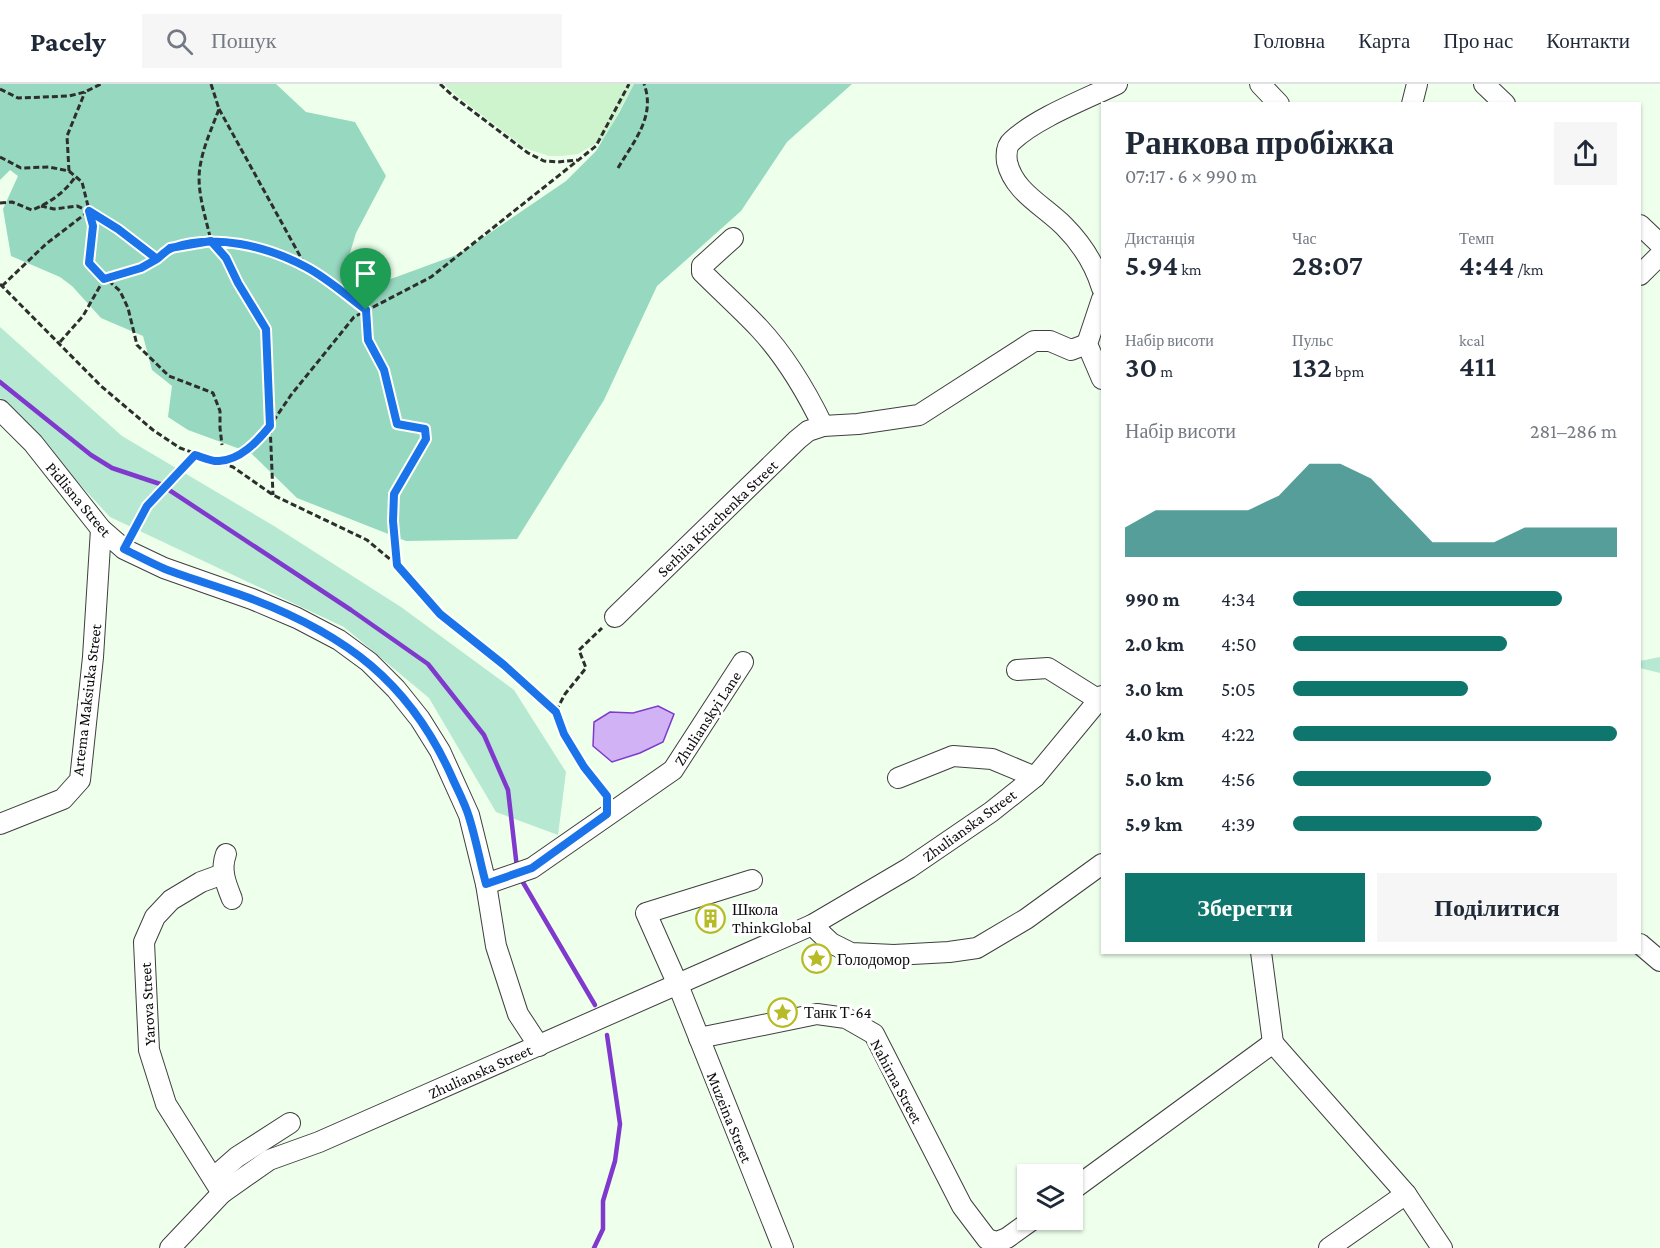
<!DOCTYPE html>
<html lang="uk">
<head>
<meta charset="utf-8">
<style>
	body { margin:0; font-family:"Crimson Pro",serif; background:#f6f6f7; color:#1f2937; height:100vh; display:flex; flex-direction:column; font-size:22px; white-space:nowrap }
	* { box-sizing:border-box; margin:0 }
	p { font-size:20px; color:#747a83 }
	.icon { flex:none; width:33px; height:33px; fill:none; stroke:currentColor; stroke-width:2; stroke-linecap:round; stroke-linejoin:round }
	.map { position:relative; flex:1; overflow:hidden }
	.side { position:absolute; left:1101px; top:18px; width:540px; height:852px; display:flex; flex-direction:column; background:#fff; border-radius:0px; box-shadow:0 2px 4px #0004 }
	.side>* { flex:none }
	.buttons { position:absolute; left:1017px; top:1080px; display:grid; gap:12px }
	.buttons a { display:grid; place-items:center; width:66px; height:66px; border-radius:0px; background:#fff; box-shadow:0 2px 4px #0004; font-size:30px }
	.pin { position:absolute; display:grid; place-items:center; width:51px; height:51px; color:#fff; margin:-62px -26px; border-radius:50% 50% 50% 0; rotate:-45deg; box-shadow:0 0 6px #0007 }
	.pin .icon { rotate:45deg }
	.round { display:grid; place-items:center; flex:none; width:63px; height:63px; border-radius:0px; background:#f6f6f7 }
	.headline { display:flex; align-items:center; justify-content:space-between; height:102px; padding:0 24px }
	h1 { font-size:33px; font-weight:600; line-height:45px }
	.metrics { display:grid; grid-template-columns:repeat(3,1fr); gap:9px; height:102px; padding:6px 24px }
	.metrics div { display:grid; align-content:center }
	.metrics b { font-size:30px; font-weight:600 }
	.metrics small { font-size:16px; font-weight:400 }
	.metrics p { font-size:16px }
	.chart { height:168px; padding:12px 24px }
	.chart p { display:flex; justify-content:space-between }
	.chart svg { width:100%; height:108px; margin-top:6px; fill:#0f766e; opacity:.7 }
	.button { display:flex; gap:12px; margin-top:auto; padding:12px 24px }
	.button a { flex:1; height:69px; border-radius:0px; background:#0f766e; color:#fff; font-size:24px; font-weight:600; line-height:69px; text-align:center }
	.button a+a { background:#f6f6f7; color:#1f2937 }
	ul { padding:0 24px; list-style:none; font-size:20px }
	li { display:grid; grid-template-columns:96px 72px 1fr; align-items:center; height:45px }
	li i { height:15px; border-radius:8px; background:#0f766e }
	header { display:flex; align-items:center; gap:36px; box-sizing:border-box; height:84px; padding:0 30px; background:#fff; border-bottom:2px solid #e0e1e3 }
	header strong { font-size:28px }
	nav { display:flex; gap:33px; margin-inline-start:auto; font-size:21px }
	.search { width:420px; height:54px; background:#f6f6f7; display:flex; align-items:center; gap:15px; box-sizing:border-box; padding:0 21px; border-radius:0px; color:#747a83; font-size:22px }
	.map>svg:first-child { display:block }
	.farmland { fill:#cdf4cd }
	.green { fill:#b7e8d2 }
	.forest { fill:#96d9c0 }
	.water { fill:#d0b2f5; stroke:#7f39cc; stroke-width:1.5 }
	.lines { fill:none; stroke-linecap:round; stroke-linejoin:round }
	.stream { stroke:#7f39cc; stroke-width:4.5 }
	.minor-casing { stroke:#3f3f3f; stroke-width:22 }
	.path { stroke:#2e2e2e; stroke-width:3; stroke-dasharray:6 3; stroke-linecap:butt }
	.minor { stroke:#fff; stroke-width:20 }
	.route-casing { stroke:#fff; stroke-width:12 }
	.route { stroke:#1a73e8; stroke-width:8 }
	.labels { text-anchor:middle; stroke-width:6; stroke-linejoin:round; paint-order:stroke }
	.street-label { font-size:16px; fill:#0c0c0c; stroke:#fff }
	.poi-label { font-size:16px; fill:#0c0c0c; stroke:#fff; text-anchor:start }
</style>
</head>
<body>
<header>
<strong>Pacely</strong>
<div class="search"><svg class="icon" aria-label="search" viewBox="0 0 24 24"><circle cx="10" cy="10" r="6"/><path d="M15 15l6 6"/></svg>Пошук</div>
<nav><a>Головна</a><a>Карта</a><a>Про нас</a><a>Контакти</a></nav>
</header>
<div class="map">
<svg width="1660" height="1164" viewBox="0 0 1660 1164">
	<rect width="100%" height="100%" fill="#eeffec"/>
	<path class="farmland" d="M444,0H634L604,55L578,70L562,72H549L525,64L457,12Z"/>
	<g class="green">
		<path d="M0,243L122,352L274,442L401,523L514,606L566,688L558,751L496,728L429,614L344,543L110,433L0,314Z"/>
		<path d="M1660,573V589L1640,584V577Z"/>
	</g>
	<path class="forest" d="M0,0H276L306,28L355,38L386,92L356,149L350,169L388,196L459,170L566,97L596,67L619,29L634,0H852L787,58L741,127L657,202L604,316L517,455L406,457L297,414L251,369L188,346L168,333L172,302L152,286L143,252L101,234L72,202L60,193L11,172L3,125L18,92L10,86L0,96Z"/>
	<path class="water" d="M658,622L674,630L663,658L640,669L612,678L593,662L594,638L610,628L633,629Z"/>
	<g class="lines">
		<g class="stream">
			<path d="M0,298L91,371L112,384L160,400L351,526L428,580L484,651L508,706L517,784"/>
			<path d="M521,795L595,921"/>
			<path d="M594,1164L603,1145V1117L615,1077L620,1040L607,951"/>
		</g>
		<defs>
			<g id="minor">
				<path d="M1260,0L1279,20"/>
				<path d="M1484,0L1505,20"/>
				<path d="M1412,20L1417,0"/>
				<path d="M1640,141L1660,160"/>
				<path d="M733,154L702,182V188C721,207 741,225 759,244C786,273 806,307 823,342"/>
				<path d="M1640,191L1660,171"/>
				<path d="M1102,204C1095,181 1081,159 1064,142C1043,121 1014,108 1007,78C1006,70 1006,62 1012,57C1036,34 1086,15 1117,0"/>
				<path d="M1102,215L1087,260L1102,295"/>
				<path d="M0,326L33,359L101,445L124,465L164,484L252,515L297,534L339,556L369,578L396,605L420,635L440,667L469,731L486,800L496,862L518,930L539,962"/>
				<path d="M615,533L797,356L808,347L823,342L858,340L919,331L1034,257H1050L1071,266L1087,260"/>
				<path d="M1017,586L1048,584L1099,616"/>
				<path d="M898,694L953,672L992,675L1035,693"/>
				<path d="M0,740L63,715L80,696L93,573L101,445"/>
				<path d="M226,770C220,786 226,800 232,815"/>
				<path d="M752,796L646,829L678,901L783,1164"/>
				<path d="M486,800L532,784L673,686L743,578"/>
				<path d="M812,841L831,859L851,869L894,871L949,868L977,864L1026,835L1102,780"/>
				<path d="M1640,860L1660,877"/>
				<path d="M1261,868L1273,959"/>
				<path d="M699,954L817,930L846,934L874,950L962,1122L987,1155L997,1158L1007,1154L1032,1136"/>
				<path d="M213,1094L237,1073L290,1039"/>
				<path d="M1072,1106L1273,959L1406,1110L1442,1164"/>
				<path d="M222,1109L166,1020L149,966L144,858L155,833L171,816L201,798L223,790"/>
				<path d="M170,1164L222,1109L269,1076L319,1058L812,841L909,784L991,728L1035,693L1102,612"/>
				<path d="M1329,1164L1406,1110"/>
			</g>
		</defs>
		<use href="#minor" class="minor-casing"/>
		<g class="path">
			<path d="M211,0L219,25C212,44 203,63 200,83C196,106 206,134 211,157C244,160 276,167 305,182C327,194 347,212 366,226"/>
			<path d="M440,0L454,13L528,69L544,77L558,78L577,76"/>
			<path d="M0,5L18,14L69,12L85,8L101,0"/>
			<path d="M219,25L305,181"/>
			<path d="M0,73L21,84L49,83L69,87L82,98L93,142L89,179L120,207L128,224L137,261L169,292L213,309L220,327V344L222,361"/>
			<path d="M618,84C634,57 656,32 644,0"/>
			<path d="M69,87L67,52L85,8"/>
			<path d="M0,119L12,118L32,126C50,119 65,108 76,92"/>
			<path d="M41,122L54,125L77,122L89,127L118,145L157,175"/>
			<path d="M0,200L101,302L153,346L180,364L233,383L273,411L367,456L397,481L440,530L504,581L556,628L564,650L584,683L606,712"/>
			<path d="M2,202L46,160L89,127"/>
			<path d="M366,226L368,256L384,286L397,340L425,346L426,355L394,410L393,437L397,480"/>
			<path d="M60,258L83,232L104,195L141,184L157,175L170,164L211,157L226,174L238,199L266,245L273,411"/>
			<path d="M217,378L236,373L257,358L270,342L291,311L354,233L431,193L596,62L629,0"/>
			<path d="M132,450L147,422L195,371"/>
			<path d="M556,627L565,610L586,584L579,566L602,544"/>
		</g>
		<use href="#minor" class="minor"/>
	</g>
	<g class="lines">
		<defs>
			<path id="route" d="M366,226C347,212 327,194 306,183C267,162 214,149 172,164C166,166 162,171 157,175L118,145L89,127L93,142L89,179L104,195L141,184L157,175L170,164L211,157L226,174L238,199L266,245L270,342C257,358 240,376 219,377C212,378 202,373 195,371L147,422L124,465C138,472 151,479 165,485C194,496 223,504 252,515C346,551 409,598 451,691C457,705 465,719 469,733C476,755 480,778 486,800L532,784L607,730V712L584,683L564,650L556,628L504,581L440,530L397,481L393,437L394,410L426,355L425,345L397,340L384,286L368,256L366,226"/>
		</defs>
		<use href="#route" class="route-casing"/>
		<use href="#route" class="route"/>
	</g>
	<defs>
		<symbol id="building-ring" viewBox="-11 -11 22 22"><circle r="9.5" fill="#fff" stroke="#b6bb26" stroke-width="1.5"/><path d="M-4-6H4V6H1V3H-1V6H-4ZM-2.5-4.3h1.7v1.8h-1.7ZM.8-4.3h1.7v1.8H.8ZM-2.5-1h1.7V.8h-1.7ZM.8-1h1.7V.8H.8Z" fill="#b6bb26"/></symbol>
		<symbol id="sight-ring" viewBox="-11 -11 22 22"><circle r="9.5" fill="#fff" stroke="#b6bb26" stroke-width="1.5"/><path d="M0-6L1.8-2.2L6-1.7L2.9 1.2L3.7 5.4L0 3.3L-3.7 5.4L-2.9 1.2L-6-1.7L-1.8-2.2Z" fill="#b6bb26"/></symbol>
	</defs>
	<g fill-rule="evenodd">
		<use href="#building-ring" x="694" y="818" width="33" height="33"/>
		<use href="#sight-ring" x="800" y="858" width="33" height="33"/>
		<use href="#sight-ring" x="766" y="912" width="33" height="33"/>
	</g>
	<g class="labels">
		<g class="street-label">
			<text transform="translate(79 415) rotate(50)" y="6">Pidlisna Street</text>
			<text transform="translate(717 434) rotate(-44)" y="6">Serhiia Kriachenka Street</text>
			<text transform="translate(86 616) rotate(-83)" y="6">Artema Maksiuka Street</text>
			<text transform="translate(707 634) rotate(-57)" y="6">Zhulianskyi Lane</text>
			<text transform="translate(969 741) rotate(-36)" y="6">Zhulianska Street</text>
			<text transform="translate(147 920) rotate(-93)" y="6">Yarova Street</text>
			<text transform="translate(480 987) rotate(-24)" y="6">Zhulianska Street</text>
			<text transform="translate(897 997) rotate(62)" y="6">Nahirna Street</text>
			<text transform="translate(730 1033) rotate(68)" y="6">Muzeina Street</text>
		</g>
		<g class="poi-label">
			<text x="732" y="831">Школа<tspan x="732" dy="18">ThinkGlobal</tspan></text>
			<text x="837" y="881">Голодомор</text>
			<text x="804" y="934">Танк Т-64</text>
		</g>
	</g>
</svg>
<div class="buttons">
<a><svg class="icon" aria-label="layers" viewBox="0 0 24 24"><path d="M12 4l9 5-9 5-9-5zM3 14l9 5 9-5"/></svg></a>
</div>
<div class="pin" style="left:366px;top:226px;background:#1e9e55"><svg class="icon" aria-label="arrive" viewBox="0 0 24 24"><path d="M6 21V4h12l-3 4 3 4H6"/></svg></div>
<section class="side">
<div class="headline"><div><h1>Ранкова пробіжка</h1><p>07:17 · 6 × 990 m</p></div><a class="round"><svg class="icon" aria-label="share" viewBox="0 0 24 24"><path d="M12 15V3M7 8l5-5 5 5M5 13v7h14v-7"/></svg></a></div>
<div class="metrics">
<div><p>Дистанція</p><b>5.94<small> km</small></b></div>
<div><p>Час</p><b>28:07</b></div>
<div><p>Темп</p><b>4:44<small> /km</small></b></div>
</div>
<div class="metrics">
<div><p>Набір висоти</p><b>30<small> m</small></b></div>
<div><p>Пульс</p><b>132<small> bpm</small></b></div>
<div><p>kcal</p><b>411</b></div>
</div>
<div class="chart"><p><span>Набір висоти</span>281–286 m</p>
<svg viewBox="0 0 160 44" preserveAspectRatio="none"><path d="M0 44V32L10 25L20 25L30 25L40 25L50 19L60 6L70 6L80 12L90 25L100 38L110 38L120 38L130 32L140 32L150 32L160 32V44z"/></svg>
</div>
<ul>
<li><b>990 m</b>4:34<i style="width:83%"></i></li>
<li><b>2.0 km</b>4:50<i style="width:66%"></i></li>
<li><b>3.0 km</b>5:05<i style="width:54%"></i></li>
<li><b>4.0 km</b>4:22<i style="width:100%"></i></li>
<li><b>5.0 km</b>4:56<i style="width:61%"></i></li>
<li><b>5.9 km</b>4:39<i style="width:77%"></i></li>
</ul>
<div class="button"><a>Зберегти</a><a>Поділитися</a></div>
</section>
</div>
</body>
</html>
